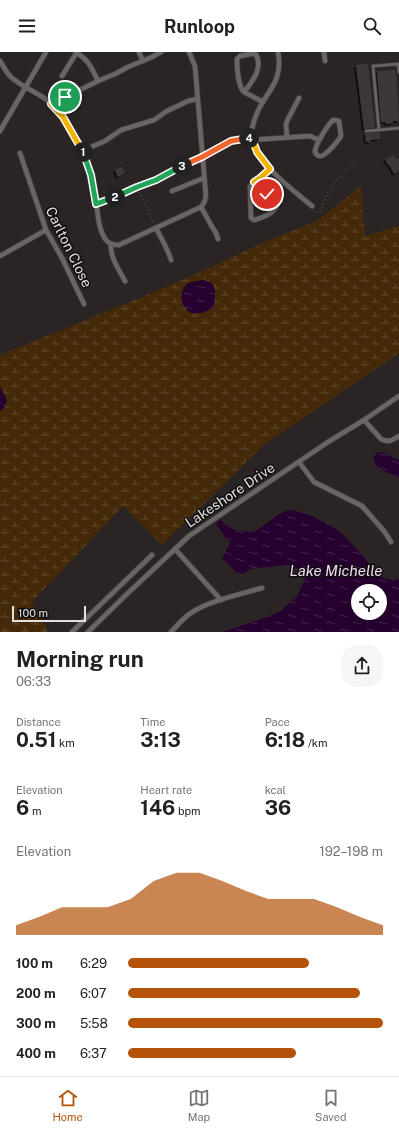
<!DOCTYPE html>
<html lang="en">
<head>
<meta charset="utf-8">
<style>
	body { margin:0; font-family:"Public Sans",sans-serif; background:#f6f6f6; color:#202124; height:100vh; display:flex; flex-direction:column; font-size:15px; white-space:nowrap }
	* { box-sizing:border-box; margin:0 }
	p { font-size:13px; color:#757577 }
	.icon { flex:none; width:22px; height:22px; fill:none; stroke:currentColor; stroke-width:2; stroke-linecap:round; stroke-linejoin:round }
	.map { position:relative; height:580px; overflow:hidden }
	.details { display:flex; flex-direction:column; background:#fff; flex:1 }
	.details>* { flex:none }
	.buttons { position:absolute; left:351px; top:532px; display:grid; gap:8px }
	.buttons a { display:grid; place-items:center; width:36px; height:36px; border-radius:50%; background:#fff; box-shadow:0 4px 16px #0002; font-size:20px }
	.scale { position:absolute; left:12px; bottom:10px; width:74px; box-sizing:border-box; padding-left:4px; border:2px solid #e3e0e0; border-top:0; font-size:11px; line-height:14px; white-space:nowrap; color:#e3e0e0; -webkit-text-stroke:3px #110e0e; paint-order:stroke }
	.pin { position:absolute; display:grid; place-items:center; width:34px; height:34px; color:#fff; margin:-17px; border:2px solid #fff; border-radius:50%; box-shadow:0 1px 4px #0007 }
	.km { position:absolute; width:20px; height:20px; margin:-10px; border-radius:50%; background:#222; color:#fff; font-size:11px; line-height:20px; text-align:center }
	.round { display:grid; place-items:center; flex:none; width:42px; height:42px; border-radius:16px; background:#f6f6f6 }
	.head { display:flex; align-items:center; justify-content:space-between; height:68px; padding:0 16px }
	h1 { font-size:22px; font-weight:700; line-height:30px }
	.stats { display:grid; grid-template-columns:repeat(3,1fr); gap:6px; height:68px; padding:4px 16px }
	.stats div { display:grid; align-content:center }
	.stats b { font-size:20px; font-weight:700 }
	.stats small { font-size:11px; font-weight:400 }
	.stats p { font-size:11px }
	.chart { height:112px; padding:8px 16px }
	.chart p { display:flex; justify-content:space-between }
	.chart svg { width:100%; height:72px; margin-top:4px; fill:#b45309; opacity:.7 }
	ul { padding:0 16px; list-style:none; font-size:13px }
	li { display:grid; grid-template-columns:64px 48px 1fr; align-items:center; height:30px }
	li i { height:10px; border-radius:5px; background:#b45309 }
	header { display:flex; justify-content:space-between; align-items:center; height:52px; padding:0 16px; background:#fff; font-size:18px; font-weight:700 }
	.menu { display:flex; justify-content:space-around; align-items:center; height:56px; border-top:1px solid #e0e0e0; background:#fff; font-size:11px; color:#757577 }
	.menu a { display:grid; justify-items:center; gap:2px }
	.menu .selected { color:#b45309 }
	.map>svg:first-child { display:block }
	.wetland { fill:url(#wetland-marsh) }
	.water { fill:url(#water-ripples); fill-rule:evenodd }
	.building { fill:#3e3937; filter:url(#shadow) }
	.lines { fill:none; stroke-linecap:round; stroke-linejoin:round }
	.lane-casing { stroke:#444040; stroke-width:4 }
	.street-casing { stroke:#444040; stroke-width:6 }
	.path { stroke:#706b6b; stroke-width:1; stroke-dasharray:1 3; stroke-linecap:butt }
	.lane { stroke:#6a6464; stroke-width:2.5 }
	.street { stroke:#6a6464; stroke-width:4.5 }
	.split-1-casing { stroke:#fff; stroke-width:8 }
	.split-2-casing { stroke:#fff; stroke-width:8 }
	.split-3-casing { stroke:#fff; stroke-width:8 }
	.split-4-casing { stroke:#fff; stroke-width:8 }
	.split-5-casing { stroke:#fff; stroke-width:8 }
	.split-1 { stroke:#f5b400; stroke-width:5 }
	.split-2 { stroke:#22a559; stroke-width:5 }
	.split-3 { stroke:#22a559; stroke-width:5 }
	.split-4 { stroke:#f0652b; stroke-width:5 }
	.split-5 { stroke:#f5b400; stroke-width:5 }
	.labels { text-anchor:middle; stroke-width:3; stroke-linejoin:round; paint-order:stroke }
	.street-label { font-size:14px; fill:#e3e0e0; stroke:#110e0e }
	.water-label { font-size:15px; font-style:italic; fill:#f1d9f8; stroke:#110e0e }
</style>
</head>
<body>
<header><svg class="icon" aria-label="menu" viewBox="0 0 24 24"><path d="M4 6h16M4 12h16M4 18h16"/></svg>Runloop<svg class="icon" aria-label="search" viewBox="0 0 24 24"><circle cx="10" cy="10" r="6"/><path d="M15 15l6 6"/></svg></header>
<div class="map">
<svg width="399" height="580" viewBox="0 0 399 580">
	<defs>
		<pattern id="wetland-marsh" width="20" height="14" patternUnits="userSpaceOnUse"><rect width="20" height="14" fill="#442a08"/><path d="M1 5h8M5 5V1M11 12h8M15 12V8" fill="none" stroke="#5f492c"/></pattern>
		<pattern id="water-ripples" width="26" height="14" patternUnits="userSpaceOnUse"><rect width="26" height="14" fill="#26012f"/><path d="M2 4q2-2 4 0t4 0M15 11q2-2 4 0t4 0" fill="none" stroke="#45264d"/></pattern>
		<filter id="shadow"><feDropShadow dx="-2" dy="2" stdDeviation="0" flood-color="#0009"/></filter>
	</defs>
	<rect width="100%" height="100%" fill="#2a2425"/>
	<path class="wetland" d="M361,134L365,184L399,174V301L264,393L162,493L123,454L32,550L48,580H0V303L142,245L196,222L271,187L315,170Z"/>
	<g class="water">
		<path d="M203,228C204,228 209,230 210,230C218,236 215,249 213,256L202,261H191C188,259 185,257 184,254C180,248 181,237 187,232C191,229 198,229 203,228Z"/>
		<path d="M0,334L7,348L5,355L0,359Z"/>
		<path d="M378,400L384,401L399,408V426C387,418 378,422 373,406Z"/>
		<path d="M289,458L296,459L312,464L338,478L357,497L373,516L377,523L381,525L394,529L396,527H399V580H223L261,567L279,560L297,545L306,524L300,516H294L288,513L250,517L246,520L239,523L222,506C227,500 225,497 231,491L224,484L216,471L221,468L229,475L235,478L252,480L256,479L281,461ZM358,539H380V561H358Z"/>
	</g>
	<g class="building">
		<path d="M368,12L375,76L364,77L356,13Z"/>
		<path d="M396,18L399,64L398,69H393V71L386,72V70H381L377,19Z"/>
		<path d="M365,81H380V87L370,88L371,90H366Z"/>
		<path d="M394,103L395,107L398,106L399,108V119L394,122L389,112L388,113L385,107Z"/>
		<path d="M122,115L125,121L118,125L115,118Z"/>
	</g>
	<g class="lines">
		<defs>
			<g id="lane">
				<path d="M398,12L399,20"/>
				<path d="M379,78L399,76"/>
				<path d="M366,79L379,78L373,14L399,12"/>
			</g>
			<g id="street">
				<path d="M139,0L143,9"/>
				<path d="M278,0C282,21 275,32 264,48C258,57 250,75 252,86C255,110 294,139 312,154"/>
				<path d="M324,0L325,9"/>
				<path d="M77,1C89,8 92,17 98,29"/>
				<path d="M0,9C4,15 7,22 12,26C24,36 39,41 51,51C62,61 79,91 85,105C91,119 93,134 96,149C98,162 98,177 106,188C109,192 113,193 119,193L201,155C207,149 206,141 205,133L195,14L189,0"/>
				<path d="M62,24L77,0"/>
				<path d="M244,40C253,29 264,15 255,1L240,4L237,7C237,15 238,34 244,40L263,50"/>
				<path d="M51,52L98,29L115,22L128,15L152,5L161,0"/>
				<path d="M333,68L339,69L341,84C338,89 325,105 320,104C317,104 316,102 315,100C315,93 327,74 333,68Z"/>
				<path d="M0,79L46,0"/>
				<path d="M287,85L286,72L288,67L299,46"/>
				<path d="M252,88L310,84L319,88"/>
				<path d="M82,99L105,89L121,78L154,68L167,59L188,49L197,47"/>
				<path d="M20,101L46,178L62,206L84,252"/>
				<path d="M254,130L274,148L277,153C275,161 262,166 254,168L251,166L250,135C252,130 265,121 270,117"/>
				<path d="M172,139L204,126"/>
				<path d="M96,152C117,145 135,134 156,128L231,89L252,86"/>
				<path d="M201,155L211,173L216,181L218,187"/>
				<path d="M156,176C161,186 168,197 171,208"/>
				<path d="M111,193C110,205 119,218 125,229"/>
				<path d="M0,204L46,178"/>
				<path d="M364,368L381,387C388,391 393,388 399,384"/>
				<path d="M299,410L314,430L362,454L384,479L391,490"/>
				<path d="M175,497L221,548"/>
				<path d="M72,580L152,503"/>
				<path d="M88,580L128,541L189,484L328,390L364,368L399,344"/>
				<path d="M171,580C177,574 183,566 191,561C208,549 241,542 262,536"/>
			</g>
		</defs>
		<use href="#lane" class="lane-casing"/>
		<use href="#street" class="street-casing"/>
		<g class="path">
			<path d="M139,140L154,171"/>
			<path d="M313,159C315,161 317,161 320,160C323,154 324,148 327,142C334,129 347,118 358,109"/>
		</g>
		<use href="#lane" class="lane"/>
		<use href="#street" class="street"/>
	</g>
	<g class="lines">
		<defs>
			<path id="split-1" d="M65,45L51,52L63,65L83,100"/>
			<path id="split-2" d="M83,100L91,123L96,152L115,145"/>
			<path id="split-3" d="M115,145L137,135L156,128L182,114"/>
			<path id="split-4" d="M182,114L202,105L231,89L249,86"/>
			<path id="split-5" d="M249,86H252L257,100L270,117L260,126L254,130L267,142"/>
		</defs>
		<use href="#split-1" class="split-1-casing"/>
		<use href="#split-2" class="split-2-casing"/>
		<use href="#split-3" class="split-3-casing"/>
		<use href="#split-4" class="split-4-casing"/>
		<use href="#split-5" class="split-5-casing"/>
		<use href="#split-1" class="split-1"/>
		<use href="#split-2" class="split-2"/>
		<use href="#split-3" class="split-3"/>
		<use href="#split-4" class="split-4"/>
		<use href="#split-5" class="split-5"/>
	</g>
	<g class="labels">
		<g class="street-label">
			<text transform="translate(69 195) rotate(64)" y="5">Carlton Close</text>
			<text transform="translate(230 443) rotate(-34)" y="5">Lakeshore Drive</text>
		</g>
		<g class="water-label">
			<text x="336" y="524">Lake Michelle</text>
		</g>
	</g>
</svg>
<div class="buttons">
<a><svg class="icon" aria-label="locate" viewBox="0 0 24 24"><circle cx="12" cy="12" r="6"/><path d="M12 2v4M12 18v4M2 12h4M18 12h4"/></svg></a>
</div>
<div class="scale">100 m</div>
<div class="pin" style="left:65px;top:45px;background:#1e9e55"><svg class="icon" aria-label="arrive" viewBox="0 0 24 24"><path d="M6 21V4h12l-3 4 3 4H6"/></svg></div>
<div class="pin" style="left:267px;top:142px;background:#d93025"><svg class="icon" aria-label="check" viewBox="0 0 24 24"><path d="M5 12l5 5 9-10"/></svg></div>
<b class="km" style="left:83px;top:100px">1</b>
<b class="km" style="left:115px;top:145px">2</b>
<b class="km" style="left:182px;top:114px">3</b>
<b class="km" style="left:249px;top:86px">4</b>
</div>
<section class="details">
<div class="head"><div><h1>Morning run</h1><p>06:33</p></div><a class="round"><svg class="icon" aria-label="share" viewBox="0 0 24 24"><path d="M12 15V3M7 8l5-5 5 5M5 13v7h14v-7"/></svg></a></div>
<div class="stats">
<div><p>Distance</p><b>0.51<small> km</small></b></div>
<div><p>Time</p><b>3:13</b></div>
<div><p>Pace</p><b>6:18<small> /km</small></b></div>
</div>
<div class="stats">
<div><p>Elevation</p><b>6<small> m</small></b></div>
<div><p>Heart rate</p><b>146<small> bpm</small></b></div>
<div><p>kcal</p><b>36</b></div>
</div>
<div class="chart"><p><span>Elevation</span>192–198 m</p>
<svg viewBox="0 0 160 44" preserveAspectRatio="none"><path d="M0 44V38L10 33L20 27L30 27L40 27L50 22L60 11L70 6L80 6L90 11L100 17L110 22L120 22L130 22L140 27L150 33L160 38V44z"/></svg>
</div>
<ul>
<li><b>100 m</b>6:29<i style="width:71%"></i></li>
<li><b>200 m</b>6:07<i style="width:91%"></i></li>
<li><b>300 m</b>5:58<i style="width:100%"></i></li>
<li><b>400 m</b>6:37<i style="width:66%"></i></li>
</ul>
</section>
<nav class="menu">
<a class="selected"><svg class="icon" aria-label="home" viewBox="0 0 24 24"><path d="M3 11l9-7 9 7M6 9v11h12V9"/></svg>Home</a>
<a><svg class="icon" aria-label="map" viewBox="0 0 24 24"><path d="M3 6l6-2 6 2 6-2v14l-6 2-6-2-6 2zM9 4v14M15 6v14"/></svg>Map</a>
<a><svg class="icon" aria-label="saved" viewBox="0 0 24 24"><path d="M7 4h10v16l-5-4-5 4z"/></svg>Saved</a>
</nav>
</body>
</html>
